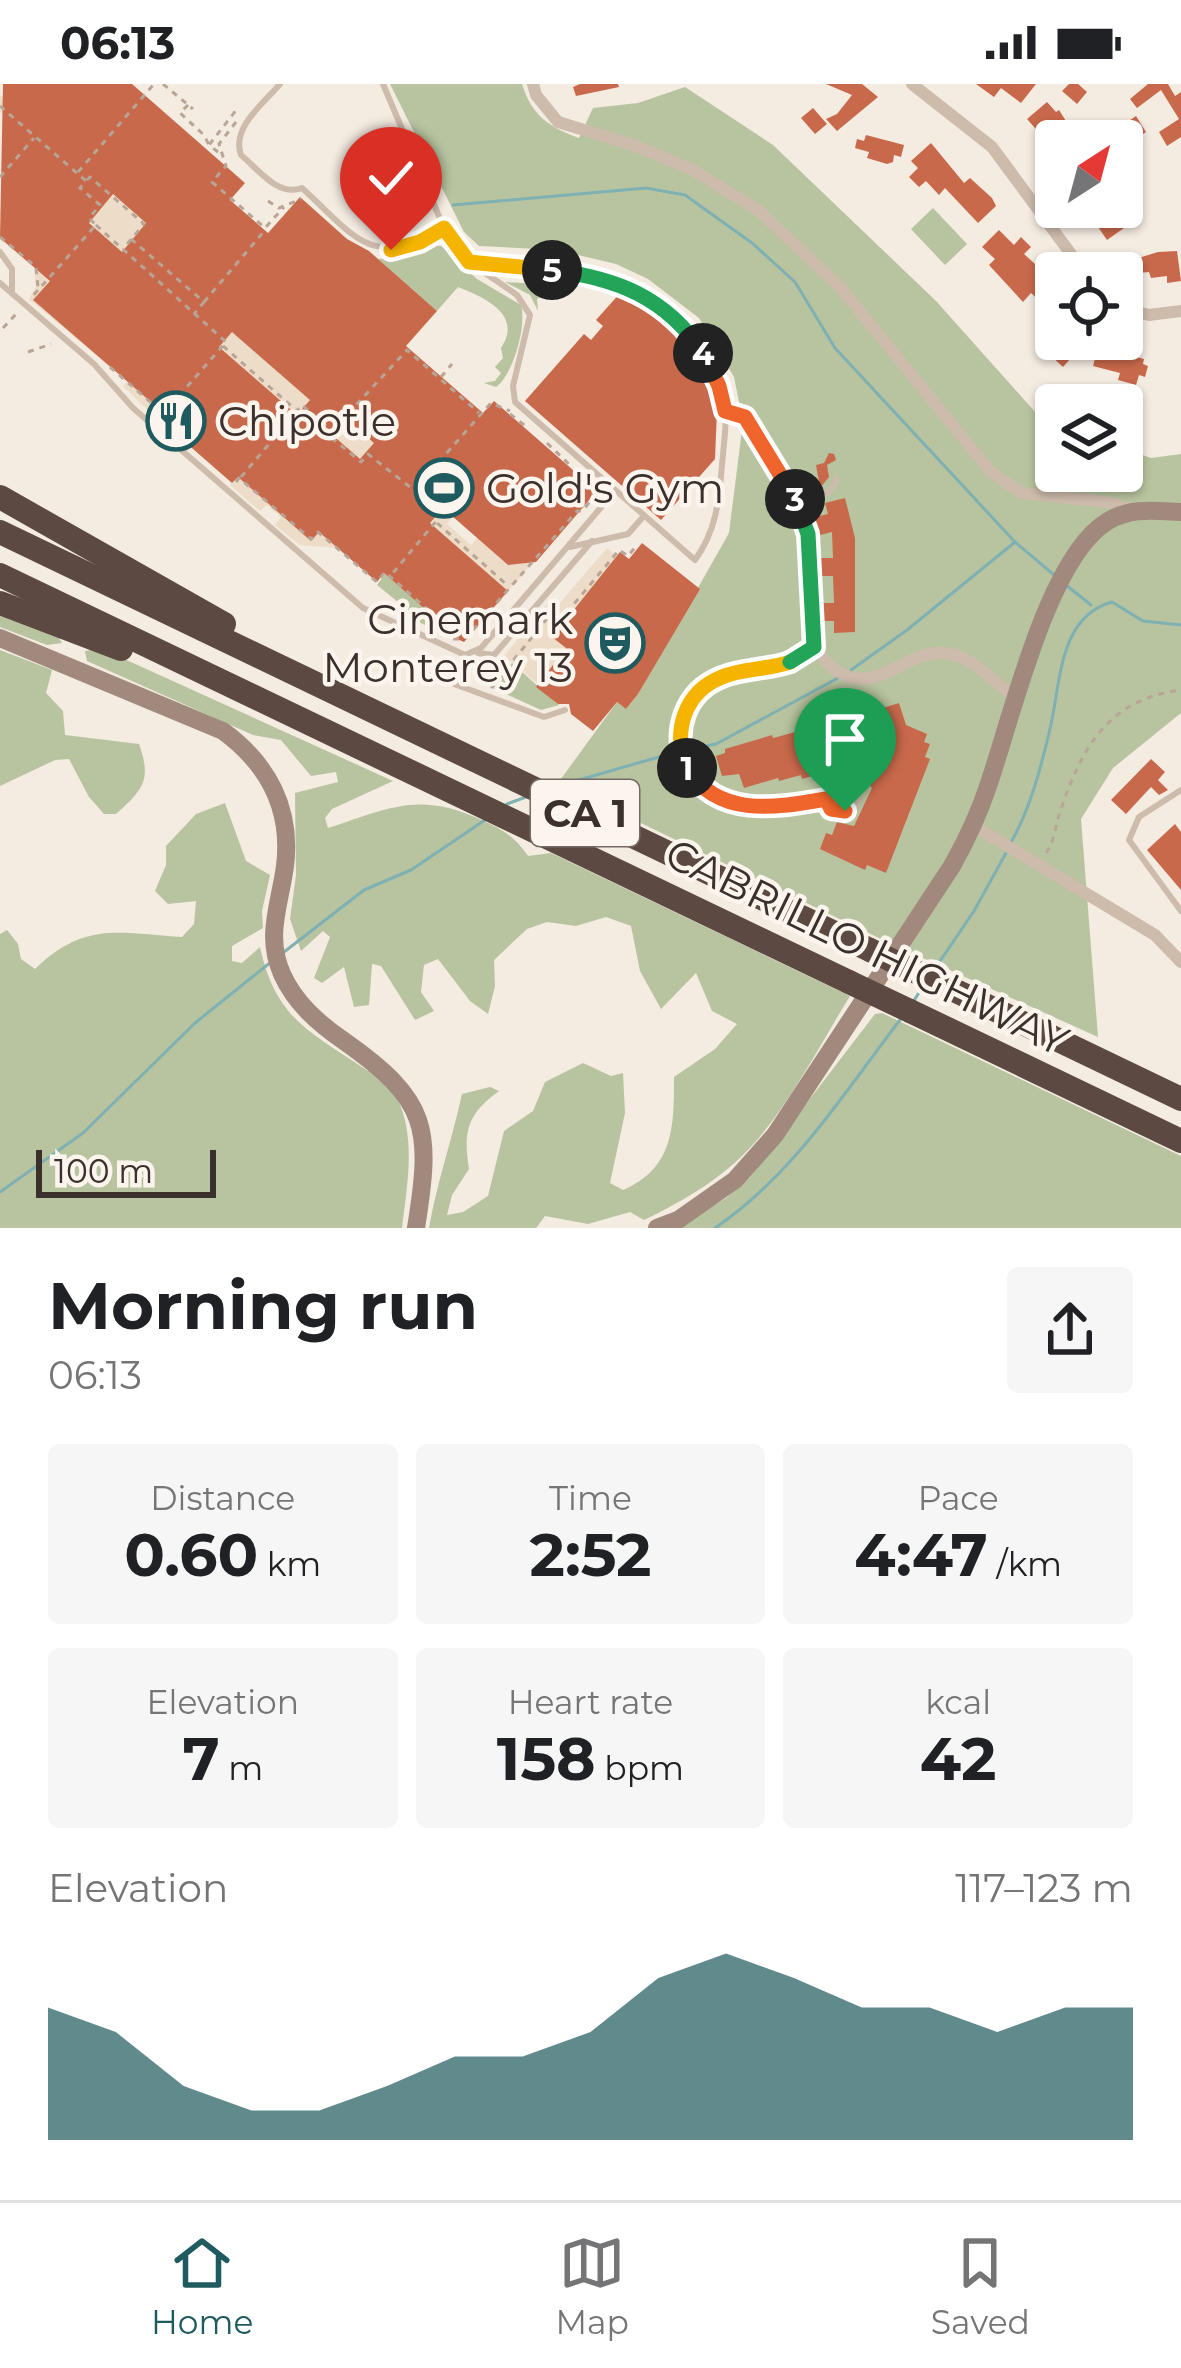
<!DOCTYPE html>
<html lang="en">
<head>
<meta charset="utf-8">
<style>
	body { margin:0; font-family:Montserrat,sans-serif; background:#f6f6f6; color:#202124; height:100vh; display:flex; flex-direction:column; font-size:45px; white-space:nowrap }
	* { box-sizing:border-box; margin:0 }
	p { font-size:39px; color:#757577 }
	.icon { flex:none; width:66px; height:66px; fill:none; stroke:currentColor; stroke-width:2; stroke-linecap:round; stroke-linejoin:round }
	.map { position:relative; height:1144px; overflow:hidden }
	.side { display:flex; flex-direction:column; background:#fff; flex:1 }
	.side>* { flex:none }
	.needle { width:78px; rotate:36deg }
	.buttons { position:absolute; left:1035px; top:36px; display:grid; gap:24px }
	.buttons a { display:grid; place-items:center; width:108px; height:108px; border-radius:12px; background:#fff; box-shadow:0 3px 9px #0004; font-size:60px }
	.scale { position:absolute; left:36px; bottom:30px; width:180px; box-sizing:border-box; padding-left:12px; border:6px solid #3b302b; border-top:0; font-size:33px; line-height:42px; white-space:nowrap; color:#3b302b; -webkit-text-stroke:9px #fbf5ee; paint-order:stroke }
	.pin { position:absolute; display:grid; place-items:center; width:102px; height:102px; color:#fff; margin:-123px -51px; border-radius:50% 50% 50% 0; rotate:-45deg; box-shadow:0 0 12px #0007 }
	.pin .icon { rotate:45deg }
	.km { position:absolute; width:60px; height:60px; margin:-30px; border-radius:50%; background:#222; color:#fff; font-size:33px; line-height:60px; text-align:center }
	.round { display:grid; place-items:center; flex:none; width:126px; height:126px; border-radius:12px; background:#f6f6f6 }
	.headline { display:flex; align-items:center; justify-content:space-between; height:204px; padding:0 48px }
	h1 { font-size:66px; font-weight:700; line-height:90px }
	.stats { display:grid; grid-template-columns:repeat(3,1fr); gap:18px; height:204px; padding:12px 48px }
	.stats div { display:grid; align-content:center; border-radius:12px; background:#f6f6f6; text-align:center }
	.stats b { font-size:60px; font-weight:700 }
	.stats small { font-size:33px; font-weight:400 }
	.stats p { font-size:33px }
	.chart { height:336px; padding:24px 48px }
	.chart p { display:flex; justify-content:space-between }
	.chart svg { width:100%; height:216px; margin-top:12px; fill:#1f5a5e; opacity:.7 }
	.status { display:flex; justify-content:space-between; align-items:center; height:84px; padding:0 60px; background:#fff; direction:ltr }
	.status svg { height:33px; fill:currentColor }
	.tabs { display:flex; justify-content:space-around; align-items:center; height:168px; border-top:3px solid #e0e0e0; background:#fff; font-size:33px; color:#757577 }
	.tabs a { display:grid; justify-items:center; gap:6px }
	.tabs .current { color:#1f5a5e }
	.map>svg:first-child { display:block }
	.green { fill:#b8c4a0 }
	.plaza { fill:#ecdcc8 }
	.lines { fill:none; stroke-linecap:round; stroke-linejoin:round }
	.stream { stroke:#7fb0b2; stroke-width:3 }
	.building { fill:#c8694b; fill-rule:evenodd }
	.path { stroke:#b9a596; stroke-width:3; stroke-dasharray:6 6; stroke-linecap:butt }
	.lane { stroke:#cdbbac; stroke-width:6 }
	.street { stroke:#cdbbac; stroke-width:12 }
	.secondary { stroke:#a18a7d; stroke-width:18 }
	.highway { stroke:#5c4a42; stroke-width:24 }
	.highway-bridge { stroke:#5c4a42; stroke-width:24 }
	.split-1-casing { stroke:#fff; stroke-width:24 }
	.split-2-casing { stroke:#fff; stroke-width:24 }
	.split-3-casing { stroke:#fff; stroke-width:24 }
	.split-4-casing { stroke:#fff; stroke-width:24 }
	.split-5-casing { stroke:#fff; stroke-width:24 }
	.split-6-casing { stroke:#fff; stroke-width:24 }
	.split-1 { stroke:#f0652b; stroke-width:15 }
	.split-2 { stroke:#f5b400; stroke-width:15 }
	.split-3 { stroke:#22a559; stroke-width:15 }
	.split-4 { stroke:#f0652b; stroke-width:15 }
	.split-5 { stroke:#22a559; stroke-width:15 }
	.split-6 { stroke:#f5b400; stroke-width:15 }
	.labels { text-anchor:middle; stroke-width:9; stroke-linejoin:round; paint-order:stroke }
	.shield { fill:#fbf5ee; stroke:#756b66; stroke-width:3 }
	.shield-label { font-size:39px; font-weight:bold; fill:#3b302b }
	.poi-label { font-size:42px; fill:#3b302b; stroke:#fbf5ee; text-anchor:start }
	.street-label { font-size:42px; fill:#3b302b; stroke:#fbf5ee }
</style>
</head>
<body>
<div class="status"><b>06:13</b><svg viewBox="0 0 49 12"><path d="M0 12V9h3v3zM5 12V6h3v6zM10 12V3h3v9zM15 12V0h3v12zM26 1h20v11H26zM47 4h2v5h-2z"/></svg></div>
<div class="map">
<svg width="1181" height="1144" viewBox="0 0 1181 1144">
	<rect width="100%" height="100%" fill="#f4ebe1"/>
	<g class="green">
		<path d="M390,0H522C532,32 549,43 579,54L593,24L638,19L685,3L773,61L936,217L1045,339L1056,343V387H1122V364L1151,374L1181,370V629L1113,684L1081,735L1098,953L883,856L558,699L617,618L626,625L638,610L729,449L743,338L734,293L699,234L648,195L616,180L557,166L479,162L464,148Z"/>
		<path d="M933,124L967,160L945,181L911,145Z"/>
		<path d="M433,161L441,162L477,195L521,221C527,242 513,291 496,303L484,299L495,297L501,289L495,283L503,274L501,264C523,231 486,214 458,203L437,227L378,175L406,173Z"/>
		<path d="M551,192L619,205L618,212C586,205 564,192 537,215L538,227L530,211L505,198L545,200Z"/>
		<path d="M385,490L425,525V541L394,525L398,518L377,501Z"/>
		<path d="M0,527L57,550L62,559L47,561L0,543Z"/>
		<path d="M100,564L393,697L332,725L325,734L328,744C392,723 420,707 484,737C505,747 515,753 528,772L551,769L850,912C816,967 776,1048 725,1087C700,1107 673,1122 644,1136L630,1128L588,1140L545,1132L536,1144H429C437,1098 452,1056 462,1010L490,1003L499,1007C467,1030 463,1048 469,1085L452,1111L447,1131L463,1128L488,1112L504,1047L533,1027L545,998L583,979L611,992L623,989L625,1029L610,1099L623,1106C674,1084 674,1043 674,993L715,965L737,940L712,927L696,889L661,925L640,887L631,842L606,833L576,842L547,838L527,845L494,876L495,902L488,930L470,917L438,875L424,881L421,908L434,927L415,936L381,882L372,880L369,921L354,923L344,883L322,899L314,894L330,853L323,847L301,867L290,835L296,791L295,709L338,698L336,688L311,692L281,656L253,651L87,577L85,567Z"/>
		<path d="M0,566L52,586L46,609L63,627L65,651L139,660C152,696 143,706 116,730H104L89,713L69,675L55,676L0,702Z"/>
		<path d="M512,579L559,621L541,626L493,604Z"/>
		<path d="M225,719L246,777L270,791L262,827L263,844L232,862V877L242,879L260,863C276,935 309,947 365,985C374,991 387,998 393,1007C418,1047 407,1101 402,1144H0V850L7,846L18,860L21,875L35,885C84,837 120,849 182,853L194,840L196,817L168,820L155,807L166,781V762L196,730Z"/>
		<path d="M882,929L1181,1072V1144H675L726,1114L750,1093L875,930Z"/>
	</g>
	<g class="plaza">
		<path d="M0,11L146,139L133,156L338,339L344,333L418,397L452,432L447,440L471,461L477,454L508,481L533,478L508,507L436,444L392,495L384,489L368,367L312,456L319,448L337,464L300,461L275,441L281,433L267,421L260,427L230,401L293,328L222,266L161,339L123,302L127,298L163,327L29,215L36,203L34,183L43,190L34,58L0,97L30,56L4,28L0,29Z"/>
		<path d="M607,464L617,472L553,552L568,566L538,600L504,572L552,514L559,520Z"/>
	</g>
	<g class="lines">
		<g class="stream">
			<path d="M453,121L646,104L685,111L752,159L795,198L835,264L1015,458L1054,491"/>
			<path d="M1066,501L1091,521"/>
			<path d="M851,586L907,546L1015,458"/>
			<path d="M685,666L716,660L838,594"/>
			<path d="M558,702L676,668"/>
			<path d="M507,720L526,713"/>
			<path d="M1010,760C1030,726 1041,683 1050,645C1061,599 1058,533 1112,518L1143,537L1181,541"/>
			<path d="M284,868L364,806L411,786L485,736"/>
			<path d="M936,883L974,827L1006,769"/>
			<path d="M913,918L924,901"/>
			<path d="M0,1108L83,1049L195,939L271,878"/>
			<path d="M715,1144C794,1090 843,1010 900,936"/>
		</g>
	</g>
	<g class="building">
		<path d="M3,0H132L245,99L230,116L268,149L300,113L347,155L369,167L437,227L406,262L483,329L494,317L597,407L536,478L508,481L443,424L430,439L508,507L464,558L436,546L427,527L384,489L377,498L319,448L311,457L238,393L232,399L161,337L166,331L33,216L50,197L0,154ZM113,110L146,139L122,168L89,139ZM232,248L310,316L297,331L219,263ZM344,333L374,359L360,375L330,349Z"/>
		<path d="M580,0H618L619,3L576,12L573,3Z"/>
		<path d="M826,0H862L878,13L837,47L826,35L837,30L852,11Z"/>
		<path d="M976,0H1036L1021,19L1001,4L994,13Z"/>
		<path d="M1069,0H1078L1087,8L1077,20L1062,7Z"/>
		<path d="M1148,0H1168L1175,12L1181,8V53L1167,62L1159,48L1179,35L1161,6L1137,24L1130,15Z"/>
		<path d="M1047,18L1056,28L1059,26L1071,45L1056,57V78L1036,57L1042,52L1027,35Z"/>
		<path d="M813,24L827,40L815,50L801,34Z"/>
		<path d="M1136,32L1146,48L1133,57L1123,41Z"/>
		<path d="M866,51L904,61L901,73L894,71L893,78L887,80L867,74L869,68L855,64L857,55L864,57Z"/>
		<path d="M931,59L964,99L970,94L992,114L996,122L978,139L945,104L939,111L926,97L919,103L909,93L918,84L911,77Z"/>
		<path d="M1093,123H1109L1124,144L1107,156L1087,127Z"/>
		<path d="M999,146L1014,161L1021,153L1031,163L1024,170L1056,199V214L1047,224L1031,209L1023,218L989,181L995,175L982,163Z"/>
		<path d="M1177,167L1181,197L1167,199V192L1151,194L1149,188L1139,189L1138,186L1125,190L1122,179L1158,168Z"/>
		<path d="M621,208L655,228L691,265L707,293L717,326L715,375L661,436L525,317L584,250L591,256L603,242L596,236Z"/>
		<path d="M1061,255H1088L1063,283L1048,269Z"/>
		<path d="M1098,263L1144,275L1143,280L1148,282L1145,293L1139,291L1136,301L1118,296L1120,289L1093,282Z"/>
		<path d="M829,369L834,370L836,376L827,381L829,393L820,404L816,381L824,379Z"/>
		<path d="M845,414L855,454V548L834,549V537H822L821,519H834L833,492H821L820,474H833L832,448L820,451L815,433L828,430L825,419Z"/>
		<path d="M642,459L700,505L638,610L626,625L617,618L593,647L571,630L569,620H558L536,603L566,564L552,553L620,468L629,475Z"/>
		<path d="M899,619L906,641L927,650L924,658L930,660L925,673L930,675L886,789L867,781L865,786L820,765L826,749L832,751L837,738L854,742L872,704L851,680L802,695L801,691L779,697L778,694L744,704L739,690L722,692L716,672L725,669V665L772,651L773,654L799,647L800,650Z"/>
		<path d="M1151,675L1165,688L1158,696L1168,706L1159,711L1151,703L1126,730L1111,716Z"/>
		<path d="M1175,740L1181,748V806L1147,766Z"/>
	</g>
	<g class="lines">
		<g class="path">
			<path d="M163,0L193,25"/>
			<path d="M188,21L180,29L204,51L209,61L206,64"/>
			<path d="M0,22L86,97L80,104L100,121L89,134L96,141L31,214"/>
			<path d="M236,38L219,60L226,82L212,98L265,144L284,123"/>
			<path d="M218,68L209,61L237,25"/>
			<path d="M78,88L154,0"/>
			<path d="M0,93L34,54"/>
			<path d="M87,96L90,93L144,140L123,165"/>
			<path d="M268,117L279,124L301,115"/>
			<path d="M96,141L226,258L165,328"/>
			<path d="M0,153L36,183L38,204"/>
			<path d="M131,155L204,218L194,230"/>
			<path d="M204,218L266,145"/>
			<path d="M3,244L18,228"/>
			<path d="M223,262L297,327L302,321L332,347L328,351L361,378L368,370L443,429L392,490"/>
			<path d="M28,268L51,260"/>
			<path d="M110,283L164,330L161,337"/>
			<path d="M441,293L452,280"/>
			<path d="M733,328L745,333L752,341L788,406"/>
			<path d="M510,330L528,344"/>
			<path d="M332,347L407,266L479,329"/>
			<path d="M547,359L570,381"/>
			<path d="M241,393L297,327"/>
			<path d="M236,398L239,394L311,455L318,448L377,498L385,488L427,525L430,544"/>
			<path d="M415,405L491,319L510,327"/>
			<path d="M437,439L506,500"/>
			<path d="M559,538L619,466L628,472L637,461"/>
			<path d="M453,555H465L577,427H582C591,417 598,409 590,396"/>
			<path d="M491,604L550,531L562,541"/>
			<path d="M1046,769C1056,754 1055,741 1061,725C1082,662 1110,615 1181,606"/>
		</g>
		<g class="lane">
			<path d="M280,0C263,20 231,44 241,71C259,86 278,113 302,104C357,154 370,186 444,144"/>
			<path d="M383,0L444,144L469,178C517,180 569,183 615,197C668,214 717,269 725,325C727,340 724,356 723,371C719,410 719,443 695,476L515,318L513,302L530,231L517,211L469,178"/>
			<path d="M0,168L12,185V207"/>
			<path d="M0,199L94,280L133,324L363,524L465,571L481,564L615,407"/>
			<path d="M800,423L830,407L837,395"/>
			<path d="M570,463L628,450L643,433"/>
			<path d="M478,569L494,571L592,457"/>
			<path d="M465,571L454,600L544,633L565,626"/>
			<path d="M1181,706L1139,733L1129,756L1181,827"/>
		</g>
		<g class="street">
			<path d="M533,0L536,11L558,38L633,61L691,85L758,126L840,203L990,387L1021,409L1107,418L1132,425"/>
			<path d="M912,0L992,63L1085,189"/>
			<path d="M1122,224L1149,231L1181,227"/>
			<path d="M797,417L808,450L811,549C815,564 823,578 837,587C878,613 905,565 945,569C977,572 991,601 1018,613"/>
			<path d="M815,563C799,574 783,582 764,586C742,590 722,588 703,604C661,641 682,705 733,720C761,729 797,720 826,715"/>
			<circle cx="840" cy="713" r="15"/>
			<path d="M974,742L1155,851L1181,878"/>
		</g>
		<g class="secondary">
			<path d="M0,554L223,647C268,680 292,725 285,782C280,820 265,852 282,890C295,919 318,939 344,957C429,1017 432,1044 416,1144"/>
			<path d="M657,1144L678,1136L735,1096L775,1051L952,782C966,757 978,732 987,705C1011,638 1047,473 1108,437C1131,423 1156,427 1181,428"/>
		</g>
		<g class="highway">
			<path d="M0,413L224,540"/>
			<path d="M0,448L870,866"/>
			<path d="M0,491L849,898"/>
			<path d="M0,519L121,565"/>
			<path d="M931,895L1181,1015"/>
			<path d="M910,927L1181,1057"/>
		</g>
		<g class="highway-bridge">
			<path d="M870,866L931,895"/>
			<path d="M849,898L910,927"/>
		</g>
	</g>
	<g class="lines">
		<defs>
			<path id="split-1" d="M687,684C718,734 775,724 826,715L831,725L845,727"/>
			<path id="split-2" d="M687,684C672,648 684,608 722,593C743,584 768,586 790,578"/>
			<path id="split-3" d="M790,578L814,563L808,450L795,415"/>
			<path id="split-4" d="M703,269L719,302L725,327L745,333L795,415"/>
			<path id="split-5" d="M552,186C616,194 666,213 703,269"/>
			<path id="split-6" d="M391,166L420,158L444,144L469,178L552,186"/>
		</defs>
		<use href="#split-1" class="split-1-casing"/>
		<use href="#split-2" class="split-2-casing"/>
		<use href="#split-3" class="split-3-casing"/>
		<use href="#split-4" class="split-4-casing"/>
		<use href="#split-5" class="split-5-casing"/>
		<use href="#split-6" class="split-6-casing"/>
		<use href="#split-1" class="split-1"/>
		<use href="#split-2" class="split-2"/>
		<use href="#split-3" class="split-3"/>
		<use href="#split-4" class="split-4"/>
		<use href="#split-5" class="split-5"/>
		<use href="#split-6" class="split-6"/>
	</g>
	<defs>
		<symbol id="restaurant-ring" viewBox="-11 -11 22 22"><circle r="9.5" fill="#fbf5ee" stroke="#1f5a5e" stroke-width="1.5"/><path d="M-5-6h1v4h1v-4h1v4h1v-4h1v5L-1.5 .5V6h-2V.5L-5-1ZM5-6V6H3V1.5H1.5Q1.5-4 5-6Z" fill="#1f5a5e"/></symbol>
		<symbol id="stadium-ring" viewBox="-11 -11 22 22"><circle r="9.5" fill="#fbf5ee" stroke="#1f5a5e" stroke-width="1.5"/><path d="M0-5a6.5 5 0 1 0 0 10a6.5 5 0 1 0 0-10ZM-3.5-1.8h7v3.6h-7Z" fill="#1f5a5e"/></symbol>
		<symbol id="theatre-ring" viewBox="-11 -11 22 22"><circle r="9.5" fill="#fbf5ee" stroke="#1f5a5e" stroke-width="1.5"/><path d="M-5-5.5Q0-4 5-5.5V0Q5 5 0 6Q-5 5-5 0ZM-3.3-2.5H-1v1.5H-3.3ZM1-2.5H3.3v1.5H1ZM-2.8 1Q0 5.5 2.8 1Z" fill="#1f5a5e"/></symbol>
	</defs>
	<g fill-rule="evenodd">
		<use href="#restaurant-ring" x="143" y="304" width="66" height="66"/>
		<use href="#stadium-ring" x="411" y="371" width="66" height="66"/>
		<use href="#theatre-ring" x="582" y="526" width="66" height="66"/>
	</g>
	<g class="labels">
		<rect class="shield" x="531" y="696" width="108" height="66" rx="9"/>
		<g class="shield-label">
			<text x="585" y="743">CA 1</text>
		</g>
		<g class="poi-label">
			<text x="218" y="352">Chipotle</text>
			<text x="486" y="419">Gold's Gym</text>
			<text x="573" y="550" text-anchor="end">Cinemark<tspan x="573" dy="48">Monterey 13</tspan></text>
		</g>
		<g class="street-label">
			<text transform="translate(867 863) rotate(26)" y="15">CABRILLO HIGHWAY</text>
		</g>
	</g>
</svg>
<div class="buttons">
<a><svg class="needle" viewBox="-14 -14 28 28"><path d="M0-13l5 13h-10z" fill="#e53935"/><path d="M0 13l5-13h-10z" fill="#757577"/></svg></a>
<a><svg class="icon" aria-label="locate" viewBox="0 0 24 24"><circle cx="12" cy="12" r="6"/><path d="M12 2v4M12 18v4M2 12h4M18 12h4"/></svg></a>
<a><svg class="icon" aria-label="layers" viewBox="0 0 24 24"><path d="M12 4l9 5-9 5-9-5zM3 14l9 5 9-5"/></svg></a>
</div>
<div class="scale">100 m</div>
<div class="pin" style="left:845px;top:727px;background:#1e9e55"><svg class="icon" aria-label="arrive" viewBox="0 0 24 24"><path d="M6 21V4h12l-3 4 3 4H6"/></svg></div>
<div class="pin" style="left:391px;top:166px;background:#d93025"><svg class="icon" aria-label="check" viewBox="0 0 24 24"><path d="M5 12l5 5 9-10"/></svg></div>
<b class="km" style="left:687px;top:684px">1</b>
<b class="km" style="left:795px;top:415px">3</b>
<b class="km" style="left:703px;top:269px">4</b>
<b class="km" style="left:552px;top:186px">5</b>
</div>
<section class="side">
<div class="headline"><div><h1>Morning run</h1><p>06:13</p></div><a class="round"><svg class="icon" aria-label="share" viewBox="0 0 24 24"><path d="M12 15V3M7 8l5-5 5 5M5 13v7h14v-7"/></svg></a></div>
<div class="stats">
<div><p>Distance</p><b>0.60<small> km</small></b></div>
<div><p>Time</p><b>2:52</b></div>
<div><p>Pace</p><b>4:47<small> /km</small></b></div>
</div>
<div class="stats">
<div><p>Elevation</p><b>7<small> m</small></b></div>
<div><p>Heart rate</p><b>158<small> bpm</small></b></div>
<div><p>kcal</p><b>42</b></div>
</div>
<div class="chart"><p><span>Elevation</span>117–123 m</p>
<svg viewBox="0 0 160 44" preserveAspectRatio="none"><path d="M0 44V17L10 22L20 33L30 38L40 38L50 33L60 27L70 27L80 22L90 11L100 6L110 11L120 17L130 17L140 22L150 17L160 17V44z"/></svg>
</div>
</section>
<nav class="tabs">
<a class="current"><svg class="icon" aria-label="home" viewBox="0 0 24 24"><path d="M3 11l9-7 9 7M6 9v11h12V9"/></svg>Home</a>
<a><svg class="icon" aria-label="map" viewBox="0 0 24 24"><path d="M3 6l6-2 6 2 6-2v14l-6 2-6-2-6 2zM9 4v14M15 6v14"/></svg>Map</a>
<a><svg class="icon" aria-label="saved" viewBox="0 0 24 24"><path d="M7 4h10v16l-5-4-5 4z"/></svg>Saved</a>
</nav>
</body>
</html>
